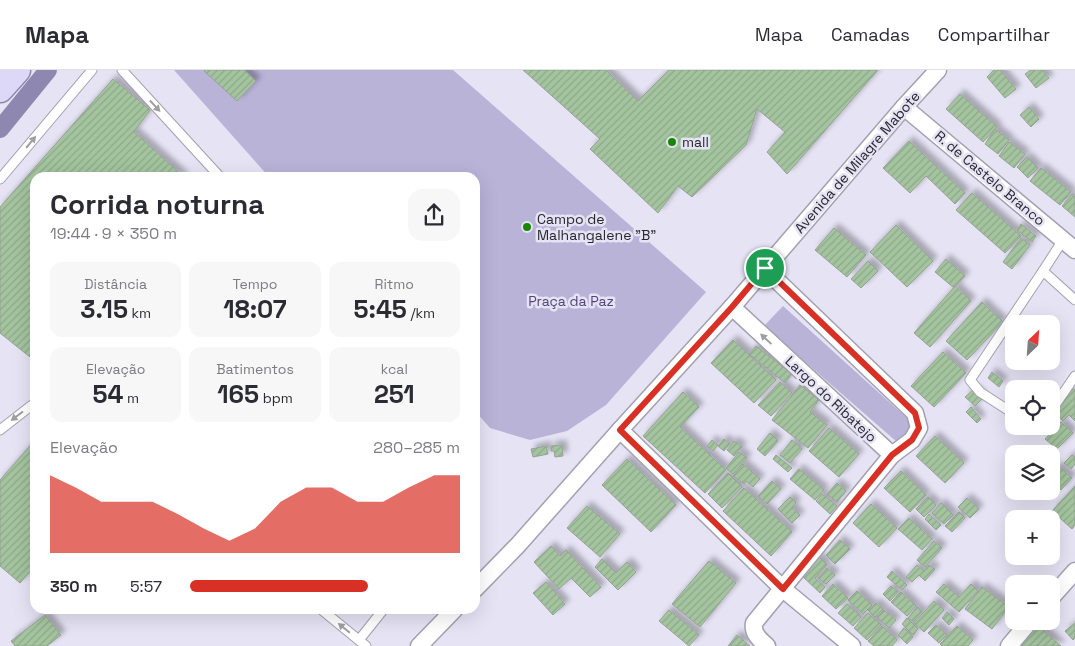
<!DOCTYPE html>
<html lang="pt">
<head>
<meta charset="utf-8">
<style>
	body { margin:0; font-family:"Space Grotesk",sans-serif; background:#f7f7f7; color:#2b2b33; height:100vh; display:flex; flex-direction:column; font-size:19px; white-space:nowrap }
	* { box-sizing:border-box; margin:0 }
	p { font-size:16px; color:#7c7c81 }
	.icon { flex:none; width:28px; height:28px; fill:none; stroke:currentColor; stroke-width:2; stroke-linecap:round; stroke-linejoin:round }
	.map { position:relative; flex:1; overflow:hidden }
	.panel { position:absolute; left:30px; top:102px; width:450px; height:442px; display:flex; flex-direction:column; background:#fff; border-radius:15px; box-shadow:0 5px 20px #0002 }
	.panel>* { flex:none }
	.needle { width:32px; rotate:25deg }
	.tools { position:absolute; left:1005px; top:245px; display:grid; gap:10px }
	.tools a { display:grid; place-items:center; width:55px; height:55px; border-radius:10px; background:#fff; box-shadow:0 5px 20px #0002; font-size:25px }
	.pin { position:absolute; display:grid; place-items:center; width:42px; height:42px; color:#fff; margin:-21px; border:2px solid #fff; border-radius:50%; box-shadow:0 1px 5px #0007 }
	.round { display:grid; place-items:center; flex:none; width:52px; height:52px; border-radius:15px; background:#f7f7f7 }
	.summary { display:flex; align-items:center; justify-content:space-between; height:85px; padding:0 20px }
	h1 { font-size:28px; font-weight:800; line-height:38px }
	.figures { display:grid; grid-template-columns:repeat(3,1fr); gap:8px; height:85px; padding:5px 20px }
	.figures div { display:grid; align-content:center; border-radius:12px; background:#f7f7f7; text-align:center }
	.figures b { font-size:25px; font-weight:800 }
	.figures small { font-size:14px; font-weight:400 }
	.figures p { font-size:14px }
	.chart { height:140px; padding:10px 20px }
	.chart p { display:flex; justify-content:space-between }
	.chart svg { width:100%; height:90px; margin-top:5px; fill:#d93025; opacity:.7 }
	ul { padding:0 20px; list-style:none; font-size:16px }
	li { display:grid; grid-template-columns:80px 60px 1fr; align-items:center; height:38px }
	li i { height:12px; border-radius:6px; background:#d93025 }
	header { display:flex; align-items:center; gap:30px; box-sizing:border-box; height:70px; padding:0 25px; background:#fff; border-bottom:1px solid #e1e1e2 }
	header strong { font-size:24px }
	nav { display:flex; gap:28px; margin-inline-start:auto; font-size:18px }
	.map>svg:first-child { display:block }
	.green { fill:#b8b3d7 }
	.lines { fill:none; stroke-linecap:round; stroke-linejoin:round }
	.canal { stroke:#8e87b0; stroke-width:18 }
	.building { fill:url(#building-hatch); stroke:#96a195; filter:url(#shadow) }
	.service-casing { stroke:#a3a1b0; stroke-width:11 }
	.minor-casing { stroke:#a3a1b0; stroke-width:19 }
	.primary-casing { stroke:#8f8aad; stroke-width:29 }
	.service { stroke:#fff; stroke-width:9 }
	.minor { stroke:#fff; stroke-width:16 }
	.primary { stroke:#ddd8f7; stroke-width:26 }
	.oneway { fill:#9f9ea1 }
	.route-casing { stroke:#fff; stroke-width:10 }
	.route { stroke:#d93025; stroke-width:6 }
	.poi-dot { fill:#198700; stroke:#e5e3f4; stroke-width:2 }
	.labels { text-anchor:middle; stroke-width:5; stroke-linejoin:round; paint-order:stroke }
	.poi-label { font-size:14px; fill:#29282e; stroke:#e5e3f4; text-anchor:start }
	.street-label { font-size:14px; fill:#29282e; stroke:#e5e3f4 }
	.park-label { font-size:14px; fill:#52457e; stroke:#e5e3f4 }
</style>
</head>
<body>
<header>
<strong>Mapa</strong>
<nav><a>Mapa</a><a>Camadas</a><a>Compartilhar</a></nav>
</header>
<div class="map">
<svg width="1075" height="576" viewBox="0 0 1075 576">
	<defs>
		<pattern id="building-hatch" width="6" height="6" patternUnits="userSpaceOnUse" patternTransform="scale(1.25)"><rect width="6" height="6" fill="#a4c49f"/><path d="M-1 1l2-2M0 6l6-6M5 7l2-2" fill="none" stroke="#8da889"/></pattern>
		<filter id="shadow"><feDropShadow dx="4.5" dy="-4.5" stdDeviation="2.5" flood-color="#0004"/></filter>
	</defs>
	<rect width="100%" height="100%" fill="#e5e3f4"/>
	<g class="green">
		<path d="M174,0H453L706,222L606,335L567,361L530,370L490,358L475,341V108L269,107Z"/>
		<path d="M783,236L909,350C913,363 906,365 897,372L764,256Z"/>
	</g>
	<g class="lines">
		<path class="canal" d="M0,59L48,0"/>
	</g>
	<g class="building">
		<path d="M206,0H244L256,11L237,31L204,1Z"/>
		<path d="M523,0H606L638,31L669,0H878L787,104L767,82L785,62L757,39L746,75L692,127L678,116L658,143L590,79L600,69Z"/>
		<path d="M994,0H1000L1016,19L1005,28L987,7Z"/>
		<path d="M1031,0H1042L1049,8L1036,18L1025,4Z"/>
		<path d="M113,9L150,40L134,62L185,108H35V291L0,263V137Z"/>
		<path d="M960,24L997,57L983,72L946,39Z"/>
		<path d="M1029,37L1039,49L1031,57L1020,45Z"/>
		<path d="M995,59L1009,70L998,84L985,74Z"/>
		<path d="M909,71L965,123L955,134L926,106L910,123L883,98Z"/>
		<path d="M1009,72L1025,84L1014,98L999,86Z"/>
		<path d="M1027,87L1038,98L1028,108L1017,97Z"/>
		<path d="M1041,98L1071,122L1060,135L1030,111Z"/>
		<path d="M972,123L1021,166L1005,183L956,140Z"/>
		<path d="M1072,124L1075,127V147L1062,136Z"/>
		<path d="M1021,154L1036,166L1032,172L1017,160Z"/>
		<path d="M896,155L933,191L907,217L870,182Z"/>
		<path d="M834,158L866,185L847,207L815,180Z"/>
		<path d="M1021,168L1030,175L1012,199L1003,192Z"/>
		<path d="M946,189L965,206L954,218L935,202Z"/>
		<path d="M868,191L878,201L861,218L851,209Z"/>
		<path d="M955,216L971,231L930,277L914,263Z"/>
		<path d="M982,232L1003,252L967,290L946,271Z"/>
		<path d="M733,270L776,310L754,333L711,293Z"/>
		<path d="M756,276L792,304L785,313L749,284Z"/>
		<path d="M943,282L966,303L934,337L911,316Z"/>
		<path d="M992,302L1003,311L999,317L988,308Z"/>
		<path d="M780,312L792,323L771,346L758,335Z"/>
		<path d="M800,315L819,330L810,342L827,355L808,378L772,350Z"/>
		<path d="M974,319L983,328L975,336L965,327Z"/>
		<path d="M1073,319L1075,320V351L1069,345L1063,351L1053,341Z"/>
		<path d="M683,322L699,337L680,357L726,400L705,423L643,366Z"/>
		<path d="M971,337L981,349L977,353L966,342Z"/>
		<path d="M1061,352L1073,363L1057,379L1045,369Z"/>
		<path d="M829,358L859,384L839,407L809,381Z"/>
		<path d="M770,363L778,371L765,386L757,379Z"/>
		<path d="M935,366L964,393L945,413L916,386Z"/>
		<path d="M724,369L730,374L724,381L718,376Z"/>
		<path d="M35,370V496L20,513L0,496V410Z"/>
		<path d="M712,370L718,375L713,381L707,376Z"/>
		<path d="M792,370L802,379L790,393L780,385Z"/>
		<path d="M734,371L742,377L734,386L727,380Z"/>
		<path d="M562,375L563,386L555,387L554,381H551V376Z"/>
		<path d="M546,376L548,384L533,387L531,379Z"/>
		<path d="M739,382L747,388L733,404L726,398Z"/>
		<path d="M776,385L792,398L788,402L773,389Z"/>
		<path d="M1072,385L1075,388V394L1071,399L1064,393Z"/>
		<path d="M627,389L676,435L651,462L602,415Z"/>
		<path d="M743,394L760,409L753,417L746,411L744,414L733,406Z"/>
		<path d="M1058,396L1072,408L1061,420L1051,412V404Z"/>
		<path d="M799,399L824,420L815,430L790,409Z"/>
		<path d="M901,401L926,425L910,442L884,418Z"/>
		<path d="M728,403L742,417L722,438L708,424Z"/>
		<path d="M772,411L781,419L767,434L758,426Z"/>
		<path d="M837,413L846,421L837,432L827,424Z"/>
		<path d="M1075,416V455L1072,459L1052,441Z"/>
		<path d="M744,418L792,462L771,486L723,441Z"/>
		<path d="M822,424L837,436L830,444L816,431Z"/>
		<path d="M790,427L796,433L792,438L800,445L792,453L778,439Z"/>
		<path d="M928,427L936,435L924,447L916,439Z"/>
		<path d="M967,428L979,439L970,448L958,437Z"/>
		<path d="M941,433L953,445L944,454L932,443Z"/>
		<path d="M871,434L897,458L879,477L853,453Z"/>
		<path d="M587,436L620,464L600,487L567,458Z"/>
		<path d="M959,442L965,448L952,462L945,456Z"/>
		<path d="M929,444L941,455L936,460L925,449Z"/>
		<path d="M909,448L932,469L922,480L898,459Z"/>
		<path d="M840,470L850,479L835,494L826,485Z"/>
		<path d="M934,471L942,478L925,497L917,490Z"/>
		<path d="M551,476L560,486L566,480L601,517L590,527L571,508L559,519L534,492Z"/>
		<path d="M818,486L827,495L815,508L825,517L820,523L801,505Z"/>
		<path d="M602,489L616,503L627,492L636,502L618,520L595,497Z"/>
		<path d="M709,491L736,513L700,557L672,534Z"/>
		<path d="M917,495L924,501L929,495L935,499L925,511L919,505L912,512L906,507Z"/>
		<path d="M827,498L835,505L826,514L818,508Z"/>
		<path d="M892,501L907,515L902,520L887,507Z"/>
		<path d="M546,512L565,534L553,545L533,523Z"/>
		<path d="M833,514L848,528L836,539L822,526Z"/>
		<path d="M944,514L959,527L971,514L978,521L959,542L936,522Z"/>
		<path d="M891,516L898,522L890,531L883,524Z"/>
		<path d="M982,517L1009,537L992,559L965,539Z"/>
		<path d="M857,521L872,535L863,544L848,530Z"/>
		<path d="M901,522L916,536L907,546L891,532Z"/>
		<path d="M934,531L944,540L924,562L914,553Z"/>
		<path d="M876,533L883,539L875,547L868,540Z"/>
		<path d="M847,534L861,547L853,556L838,543Z"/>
		<path d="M917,537L922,542L913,552L908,548Z"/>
		<path d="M669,540L699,565L689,576L659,551Z"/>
		<path d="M884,540L896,550L889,558L877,547Z"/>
		<path d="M947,542L954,549L949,555L942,548Z"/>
		<path d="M868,543L881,555L867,570L854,558Z"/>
		<path d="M45,545L61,565L47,576H15L11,571Z"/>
		<path d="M907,548L918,559L913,565L902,554Z"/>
		<path d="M1075,553V568L1073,570L1065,561Z"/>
		<path d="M936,555L947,565L939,573L928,563Z"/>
		<path d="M1037,555L1061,576H1020Z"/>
		<path d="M882,556L897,570L892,576H874L868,571Z"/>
		<path d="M957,556L973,570L968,576H942L940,574Z"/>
		<path d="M904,558L913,567L907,574L898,565Z"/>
		<path d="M737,565L750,576H728Z"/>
	</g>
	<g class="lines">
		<defs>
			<g id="service">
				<path d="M122,0L221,108"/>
				<path d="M0,109L92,0"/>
				<path d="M1043,201L1075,230"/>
				<path d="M1051,341L1075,306"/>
				<path d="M1014,344L980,322L970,310L1043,201L1063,170"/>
				<path d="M0,360L32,335L35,334"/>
				<path d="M322,540L366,576"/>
				<path d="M359,570L383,540"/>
			</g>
			<g id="minor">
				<path d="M904,37L1075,180"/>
				<path d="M732,237L892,385L912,370L919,358L915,343L765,199"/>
				<path d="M620,360L783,519L852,576"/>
				<path d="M475,519L518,475L620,360L732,237L904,37L938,0"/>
				<path d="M1051,528L1075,501"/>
				<path d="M419,576L454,540"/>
				<path d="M767,576C760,570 752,563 754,553L892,385"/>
				<path d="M1009,576L1030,551"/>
			</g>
			<path id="primary" d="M0,19L17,0"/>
		</defs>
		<use href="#service" class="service-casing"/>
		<use href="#minor" class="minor-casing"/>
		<use href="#primary" class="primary-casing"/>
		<use href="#service" class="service"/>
		<use href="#minor" class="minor"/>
		<use href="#primary" class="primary"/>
	</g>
	<defs><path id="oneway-solid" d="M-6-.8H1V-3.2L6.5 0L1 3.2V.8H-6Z" transform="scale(1.25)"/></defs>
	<g class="oneway">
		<use href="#oneway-solid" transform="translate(155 36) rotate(47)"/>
		<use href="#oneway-solid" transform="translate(31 72) rotate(-50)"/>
		<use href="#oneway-solid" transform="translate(766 269) rotate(-137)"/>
		<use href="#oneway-solid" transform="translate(17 346) rotate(143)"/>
		<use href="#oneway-solid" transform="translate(344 558) rotate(-141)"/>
	</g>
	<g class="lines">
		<defs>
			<path id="route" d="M765,198L915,343L919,358L912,370L892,385L783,519L620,360L732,237Z"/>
		</defs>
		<use href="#route" class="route-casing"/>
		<use href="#route" class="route"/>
	</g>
	<g class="poi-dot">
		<circle cx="672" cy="72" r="5"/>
		<circle cx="527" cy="157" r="5"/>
	</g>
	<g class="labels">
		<g class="poi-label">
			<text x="682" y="77">mall</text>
			<text x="537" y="154">Campo de<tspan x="537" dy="16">Malhangalene "B"</tspan></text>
		</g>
		<g class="street-label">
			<text transform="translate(857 92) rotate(-49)" y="5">Avenida de Milagre Mabote</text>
			<text transform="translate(990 108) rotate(40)" y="5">R. de Castelo Branco</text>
			<text transform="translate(831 329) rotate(43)" y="5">Largo do Ribatejo</text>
		</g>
		<g class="park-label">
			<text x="571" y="236">Praça da Paz</text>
		</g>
	</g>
</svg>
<div class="tools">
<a><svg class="needle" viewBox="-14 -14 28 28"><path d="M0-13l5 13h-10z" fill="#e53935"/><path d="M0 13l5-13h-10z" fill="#7c7c81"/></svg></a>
<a><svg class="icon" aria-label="locate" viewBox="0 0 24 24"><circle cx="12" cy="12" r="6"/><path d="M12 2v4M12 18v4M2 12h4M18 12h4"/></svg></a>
<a><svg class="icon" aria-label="layers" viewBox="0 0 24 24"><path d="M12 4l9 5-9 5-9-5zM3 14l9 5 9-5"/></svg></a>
<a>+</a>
<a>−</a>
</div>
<div class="pin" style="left:765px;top:198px;background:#1e9e55"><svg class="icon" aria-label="arrive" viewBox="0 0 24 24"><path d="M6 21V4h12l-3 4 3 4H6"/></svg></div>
<section class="panel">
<div class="summary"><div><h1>Corrida noturna</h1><p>19:44 · 9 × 350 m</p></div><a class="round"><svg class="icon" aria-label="share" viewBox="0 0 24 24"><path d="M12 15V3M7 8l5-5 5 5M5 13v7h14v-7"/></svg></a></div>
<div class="figures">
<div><p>Distância</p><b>3.15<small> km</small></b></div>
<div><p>Tempo</p><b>18:07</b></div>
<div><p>Ritmo</p><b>5:45<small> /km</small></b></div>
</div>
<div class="figures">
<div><p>Elevação</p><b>54<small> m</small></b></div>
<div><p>Batimentos</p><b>165<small> bpm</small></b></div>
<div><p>kcal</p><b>251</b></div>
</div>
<div class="chart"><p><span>Elevação</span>280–285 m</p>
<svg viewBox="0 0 160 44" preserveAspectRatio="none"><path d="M0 44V6L10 12L20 19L30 19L40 19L50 25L60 32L70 38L80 32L90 19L100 12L110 12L120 19L130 19L140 12L150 6L160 6V44z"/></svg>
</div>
<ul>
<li><b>350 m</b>5:57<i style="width:66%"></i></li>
</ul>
</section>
</div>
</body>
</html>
